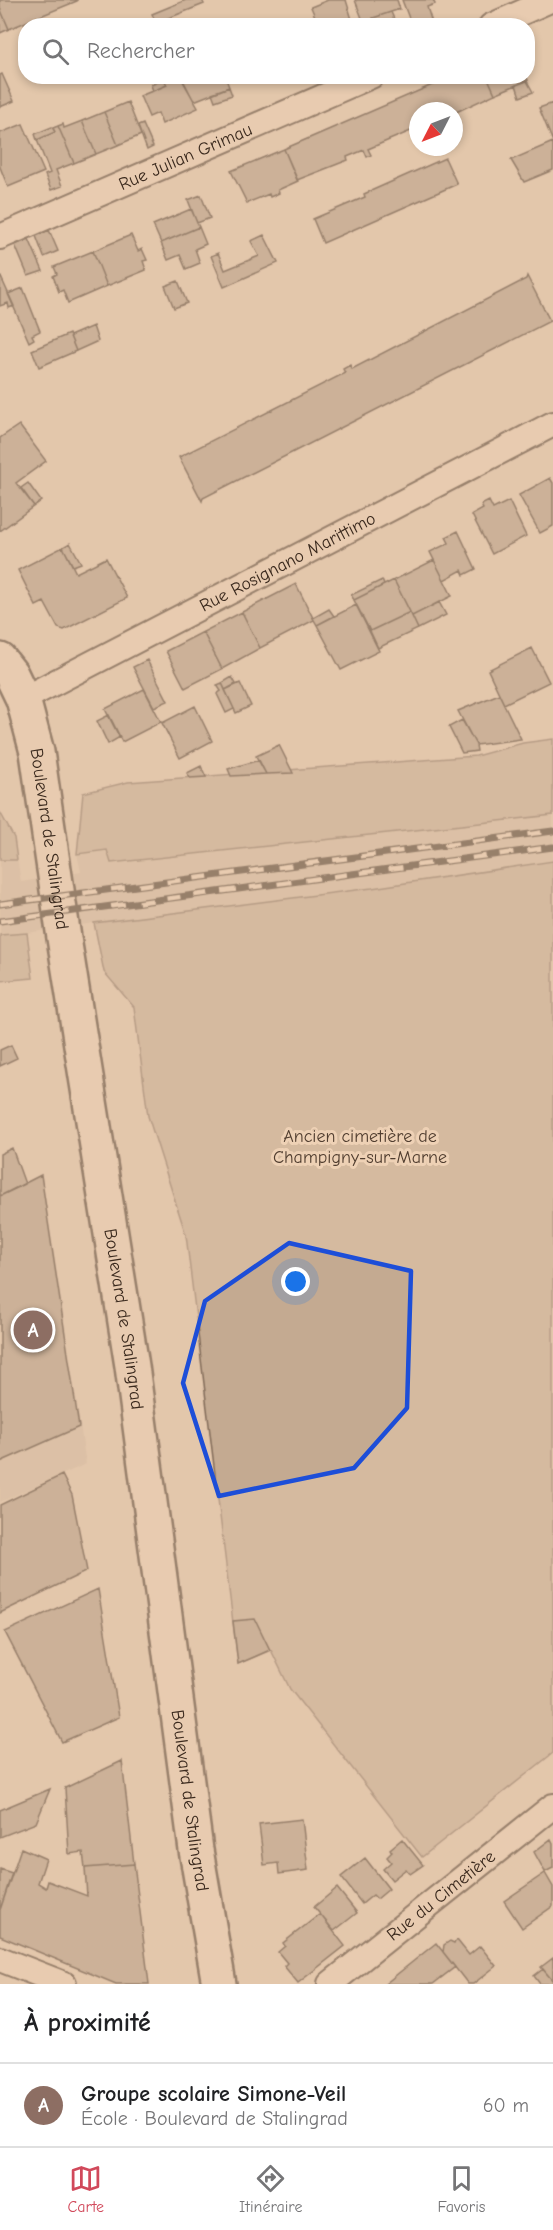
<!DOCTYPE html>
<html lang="fr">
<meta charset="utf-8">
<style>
body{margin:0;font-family:"Comic Neue",sans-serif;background:#f6f6f6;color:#202124}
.compass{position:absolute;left:409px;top:102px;width:54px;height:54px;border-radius:50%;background:#fff;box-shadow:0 3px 9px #0003;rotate:228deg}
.you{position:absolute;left:296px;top:1282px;width:21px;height:21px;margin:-15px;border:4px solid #fff;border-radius:50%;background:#1a73e8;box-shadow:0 0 0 9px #1a73e833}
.badge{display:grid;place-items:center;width:39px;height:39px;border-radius:50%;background:#d1495b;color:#fff;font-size:20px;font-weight:700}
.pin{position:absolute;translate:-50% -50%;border:3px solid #fff;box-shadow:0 2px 6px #0006}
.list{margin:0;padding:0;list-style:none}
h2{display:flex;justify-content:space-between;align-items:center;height:78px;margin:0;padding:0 24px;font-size:26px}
h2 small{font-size:20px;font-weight:400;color:#757577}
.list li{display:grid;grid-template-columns:39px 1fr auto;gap:18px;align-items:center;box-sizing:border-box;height:84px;padding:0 24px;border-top:2px solid #e0e0e0}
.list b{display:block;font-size:22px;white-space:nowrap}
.list p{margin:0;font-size:20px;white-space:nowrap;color:#757577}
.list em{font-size:20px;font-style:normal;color:#757577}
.icon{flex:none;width:33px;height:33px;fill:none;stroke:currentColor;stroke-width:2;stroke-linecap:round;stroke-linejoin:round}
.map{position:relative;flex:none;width:553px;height:1984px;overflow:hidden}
.search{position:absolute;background:#fff;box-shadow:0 3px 9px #0003;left:18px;right:18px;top:18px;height:66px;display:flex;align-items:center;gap:15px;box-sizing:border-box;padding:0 21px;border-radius:24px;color:#757577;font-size:22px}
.sheet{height:162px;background:#fff}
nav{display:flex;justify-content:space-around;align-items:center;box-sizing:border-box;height:84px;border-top:2px solid #e0e0e0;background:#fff;font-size:16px;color:#757577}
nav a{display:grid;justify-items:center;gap:3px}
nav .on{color:#d1495b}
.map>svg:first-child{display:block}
</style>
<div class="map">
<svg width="553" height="1984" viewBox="0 0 553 1984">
<rect width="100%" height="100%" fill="#e3c7ac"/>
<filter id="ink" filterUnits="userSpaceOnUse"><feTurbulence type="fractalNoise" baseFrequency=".0167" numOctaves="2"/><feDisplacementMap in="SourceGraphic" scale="12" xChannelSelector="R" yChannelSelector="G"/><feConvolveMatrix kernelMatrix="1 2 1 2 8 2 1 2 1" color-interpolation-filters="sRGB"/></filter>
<g filter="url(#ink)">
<!-- built -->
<path fill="#d3b99f" d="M553 739V927L104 972 94 923 27 933 33 978 0 981V812L14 838 21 882 81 872 77 854 107 850 128 782 476 756 523 743Z
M42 1174 86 1464 0 1502V1196Z"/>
<!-- green -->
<path fill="#c4aa91" stroke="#806a58" stroke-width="1.5" d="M553 739V815L111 863 107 850 77 854 83 793 128 782 476 756 523 743Z
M0 812 14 838 17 860H0Z
M553 861V1753L422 1857 290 1689 271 1650 238 1664 186 1235 148 1116 134 1007 104 972 94 923 372 888Z
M27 933 33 978 0 981V935Z"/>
<!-- building -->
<path fill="#af9780" stroke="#3b2a1e" stroke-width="1.5" d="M0 0H77V1L9 29 0 8Z
M186 0H202L204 4 156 23 152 14Z
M328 0H346L354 26H314L318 24 311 7Z
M355 0H397L400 9 373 18 375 24 365 26Z
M402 0H433L435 4 427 7 433 26H412Z
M0 8 9 29 0 33Z
M391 12 394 19 376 26 373 18Z
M2 74 14 101 0 107V75Z
M172 76H180L198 108 162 124 158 113 149 117 140 96 167 85 164 79Z
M181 76H225L229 87 194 101Z
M453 76H487L495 94 454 113V111H418V128L368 149 371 155 367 157 364 150 347 157 348 160 297 180 284 149Z
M487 76H526L528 80 495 94Z
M164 79 167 85 153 91 151 85Z
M527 81 533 92 520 97 516 85Z
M229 87 232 95 215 101 212 93Z
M128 102 141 135 118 145 104 112Z
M553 103V142L539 108Z
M104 112 118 145 96 154 82 121Z
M82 121 96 154 74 163 58 126 63 124 64 128Z
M23 124 44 172 8 187 0 167V133Z
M143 124 153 147 147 150 138 126Z
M58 126 74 163 56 170 62 186 51 190 45 175 50 173 37 140 55 132 53 128Z
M52 127 55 132 37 140 35 134Z
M553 142V170L524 182 511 160Z
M284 149 298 181 278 190 279 193 270 197 269 194 247 203 231 171Z
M445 158 457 184 323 243 313 219 365 197 364 194Z
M201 195 210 218 197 223 188 200Z
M191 209 199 227 161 243 153 225Z
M199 227 206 244 195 249 200 263 186 269 180 255 168 260 161 243Z
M49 230 58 251 44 257 36 236Z
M131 235 138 251 142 249 147 260 143 261 146 270 107 286 93 251Z
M264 235 278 263 224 287 211 256 218 253 225 270 259 256 251 241Z
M29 239 43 271 28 276 15 245Z
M93 251 107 286 68 303 63 290 59 292 53 276 57 274 54 267Z
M0 275 14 306 9 308 8 303 0 306Z
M527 276 550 321 203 498 202 501 179 457 345 373 343 369 350 365 352 369 526 279Z
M178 281 187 303 174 308 165 286Z
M23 288 40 331 32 335 34 339 29 342 8 294Z
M93 326 98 341 76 351 70 336Z
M69 334 76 351 39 367 32 350Z
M19 425 46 461 16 483 34 506 0 531V438Z
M550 478 553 483V526L540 533 519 495Z
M28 483 41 501 34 506 21 488Z
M489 501 493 509 509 501 526 536 492 554 472 515 483 509 481 505Z
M458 531 476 569 464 575 462 570 444 580 430 552 449 543 446 537Z
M70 543 81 563 73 566 63 547Z
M63 547 76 573 106 558 127 598 64 630 58 628 44 602 36 606 18 570Z
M434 560 452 596 412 616 394 580Z
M382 580 384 585 354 600 351 595Z
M394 580 410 612 370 631 354 600Z
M296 584 314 620 260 648 242 612Z
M439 602 446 615 418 629 412 616Z
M356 605 379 651 341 670 317 625Z
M329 609 334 616 317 625 313 618Z
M242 612 260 648 222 669 203 632Z
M410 612 418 629 378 648 370 631Z
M203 632 222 669 185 688 166 651Z
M532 648 549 682 504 704 488 670Z
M147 660 168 701 154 707 133 667Z
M232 677 236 684 225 690 222 683Z
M222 683 234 709 226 713 217 694 221 691 217 685Z
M240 683 251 706 236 713 225 690Z
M144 689 161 722 122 742 105 709Z
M499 694 521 739 476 745 458 711Z
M195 706 212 741 180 758 162 723Z
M109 715 120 737 108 744 97 721Z
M462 720 476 745 477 751 462 753 449 727Z
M279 745 293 773 266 774 256 756Z
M259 760 266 774 231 776 228 769Z
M201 766 206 777 190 778 187 773Z
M11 1045 17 1058 0 1066V1050Z
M12 1148 25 1184 0 1196V1154Z
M41 1175 79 1427 0 1462V1196Z
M62 1475 72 1495 87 1571 0 1613V1505Z
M98 1589 119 1717 62 1742 5 1632Z
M255 1619 270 1650 238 1664 233 1621Z
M122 1761 134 1864 85 1868 83 1852 69 1854 65 1788Z
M50 1789 36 1823 0 1837V1810Z
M302 1819 308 1870 279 1874 278 1863 264 1865 259 1824Z
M402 1839 423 1865 410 1874 406 1869 392 1880 383 1869 391 1862 387 1857 392 1852 390 1849Z
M551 1839 553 1843V1868L545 1872 534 1852Z
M21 1848 46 1859 38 1883 46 1888 48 1881 87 1896 85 1868 134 1864 149 1984H116L0 1936V1910Z
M365 1858 389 1889 377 1899 373 1895 362 1904 341 1877Z
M0 1869 12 1873 0 1910Z
M545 1873 553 1887V1906L522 1928 504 1901Z
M337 1888 357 1913 334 1931 314 1907Z
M320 1914 345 1946 298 1983 284 1966 287 1963 278 1952 285 1946 283 1943Z
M457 1940 469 1955 480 1946 496 1966 473 1984H468L443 1952 444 1945 450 1941 454 1943Z
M436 1943 455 1967 433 1984H385Z
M553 1958V1981L541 1967Z
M543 1969 553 1981V1984H540L534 1976Z"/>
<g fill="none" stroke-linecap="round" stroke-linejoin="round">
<defs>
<g id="street">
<path d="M491 26 550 0"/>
<path id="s1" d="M0 237 371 76"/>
<path id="s2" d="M23 699 553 424"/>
<path d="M0 1959 64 1984"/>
<path id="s3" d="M330 1984 553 1806"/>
</g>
<g id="secondary">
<path id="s4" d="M0 660 11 674 23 699 37 752 64 938 132 1366 196 1850 219 1984"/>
</g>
</defs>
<!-- street casing -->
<use href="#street" stroke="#3b2a1e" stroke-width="28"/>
<!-- secondary casing -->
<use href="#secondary" stroke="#3b2a1e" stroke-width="38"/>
<!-- street -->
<use href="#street" stroke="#eed1b5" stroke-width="24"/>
<!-- secondary -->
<use href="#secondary" stroke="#eed1b5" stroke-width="33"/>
<defs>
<path id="rail" d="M0 904 553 831
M0 921 553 847"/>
</defs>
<!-- rail casing -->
<use href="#rail" stroke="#3b2a1e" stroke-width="7"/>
<!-- rail -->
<use href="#rail" stroke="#eed1b5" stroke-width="4.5" stroke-dasharray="14" stroke-linecap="butt"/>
</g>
</g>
<!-- marked area -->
<path d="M0 0H553V1984H0ZM289 1243 411 1271 407 1408 354 1468 219 1496 183 1383 205 1301Z" fill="#e3c7ac" fill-opacity=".55" fill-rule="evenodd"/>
<path fill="none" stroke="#1d4ed8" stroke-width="4.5" stroke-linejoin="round" d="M289 1243 411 1271 407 1408 354 1468 219 1496 183 1383 205 1301Z"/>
<g text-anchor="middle" stroke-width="6" stroke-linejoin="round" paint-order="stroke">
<!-- street labels -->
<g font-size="18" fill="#3b2a1e" stroke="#eed1b5">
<text dy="6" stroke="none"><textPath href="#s1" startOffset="202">Rue Julian Grimau</textPath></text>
<text dy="6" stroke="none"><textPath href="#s2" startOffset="298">Rue Rosignano Marittimo</textPath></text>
<text dy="6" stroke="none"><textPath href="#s4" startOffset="188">Boulevard de Stalingrad</textPath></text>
<text dy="6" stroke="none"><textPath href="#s4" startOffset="674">Boulevard de Stalingrad</textPath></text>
<text dy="6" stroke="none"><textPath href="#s4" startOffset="1160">Boulevard de Stalingrad</textPath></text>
<text dy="6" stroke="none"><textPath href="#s3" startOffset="142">Rue du Cimetière</textPath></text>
</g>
<!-- park labels -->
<g font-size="18" fill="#503d2f" stroke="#eed1b5">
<text x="360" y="1142">Ancien cimetière de<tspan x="360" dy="21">Champigny-sur-Marne</tspan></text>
</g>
</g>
</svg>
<svg class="compass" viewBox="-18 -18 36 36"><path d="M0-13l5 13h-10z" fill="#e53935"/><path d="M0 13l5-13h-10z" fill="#757577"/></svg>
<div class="you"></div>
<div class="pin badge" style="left:33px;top:1330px;background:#8d6e63">A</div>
<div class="search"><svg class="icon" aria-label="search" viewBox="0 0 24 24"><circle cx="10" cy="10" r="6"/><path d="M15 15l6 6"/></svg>Rechercher</div>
</div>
<section class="sheet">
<h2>À proximité<small></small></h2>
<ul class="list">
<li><span class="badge" style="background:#8d6e63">A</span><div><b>Groupe scolaire Simone-Veil</b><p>École · Boulevard de Stalingrad</p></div><em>60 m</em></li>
</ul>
</section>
<nav>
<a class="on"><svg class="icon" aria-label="map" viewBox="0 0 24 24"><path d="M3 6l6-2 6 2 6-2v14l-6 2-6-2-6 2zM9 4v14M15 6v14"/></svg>Carte</a>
<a><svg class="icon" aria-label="directions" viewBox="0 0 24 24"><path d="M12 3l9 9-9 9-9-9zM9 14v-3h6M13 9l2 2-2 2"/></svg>Itinéraire</a>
<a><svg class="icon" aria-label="saved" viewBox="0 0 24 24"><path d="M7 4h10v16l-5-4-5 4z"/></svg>Favoris</a>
</nav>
